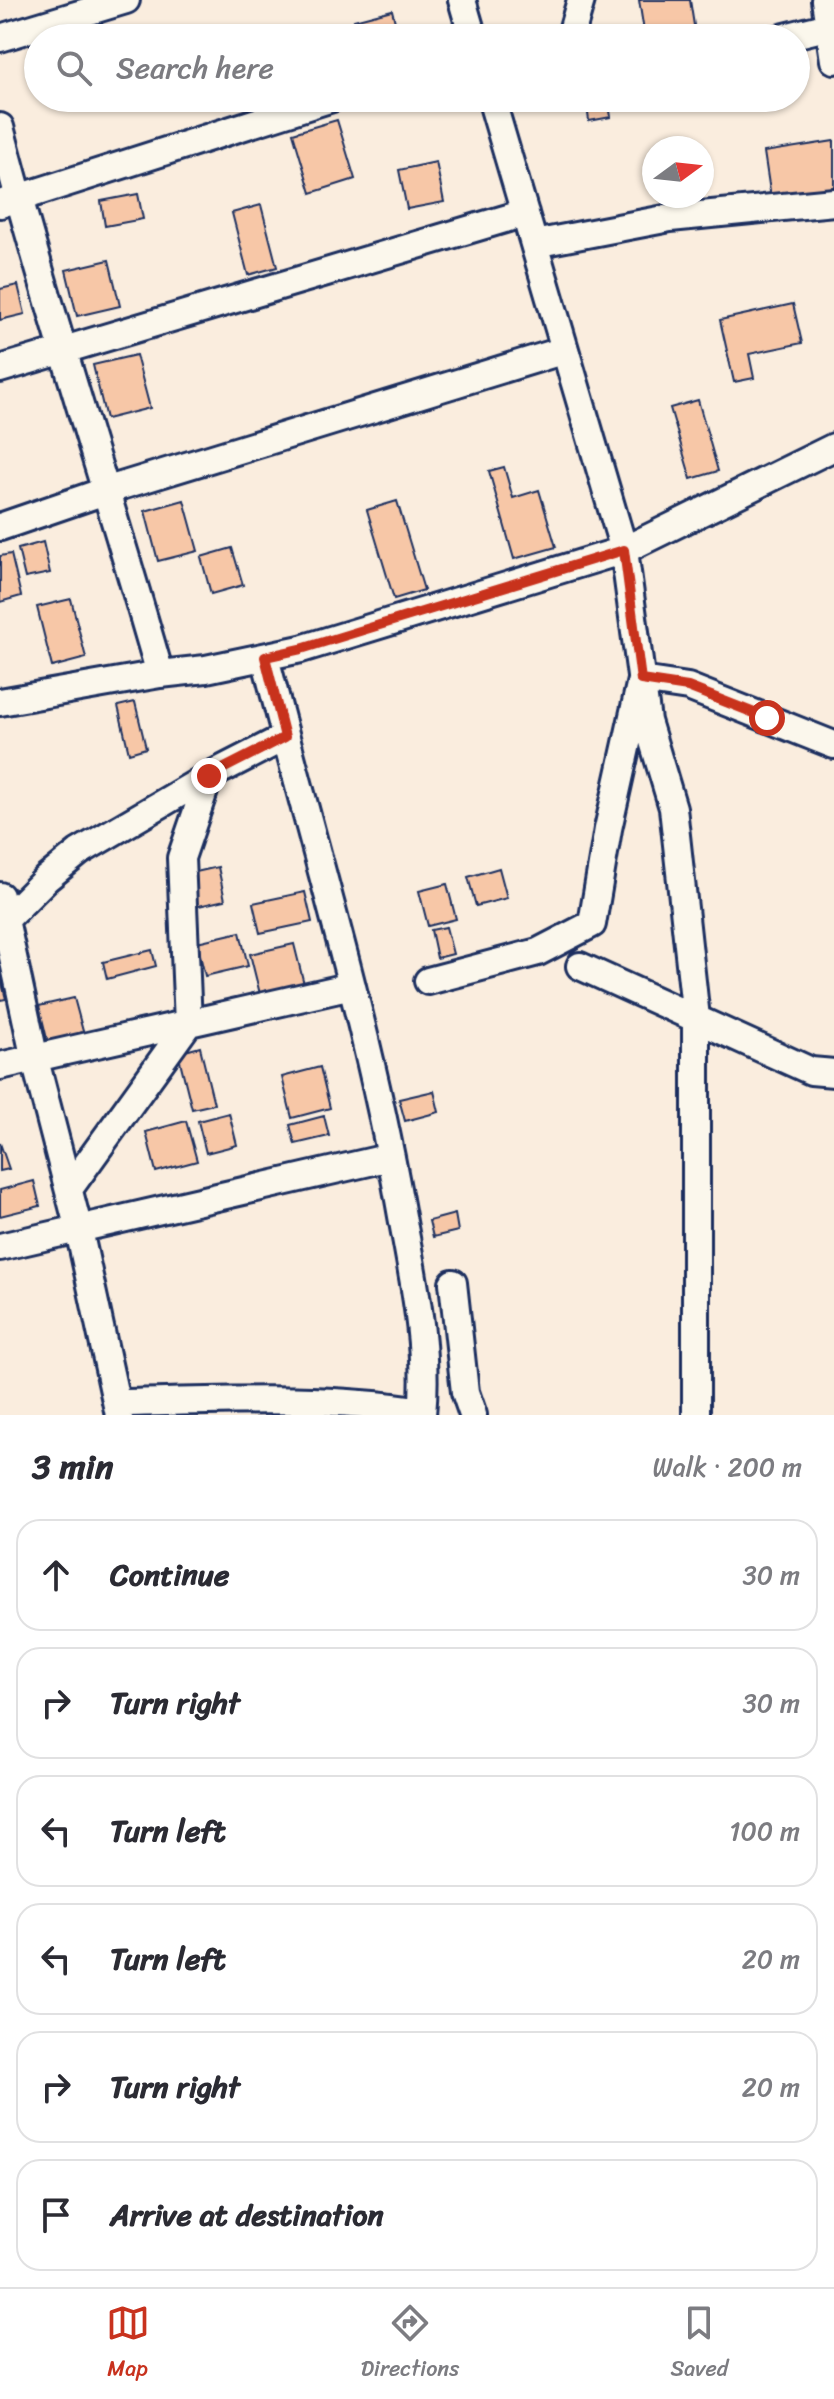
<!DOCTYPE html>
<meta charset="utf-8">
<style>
body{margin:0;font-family:Sriracha,sans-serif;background:#f7f7f7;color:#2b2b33}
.compass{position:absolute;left:642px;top:136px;width:72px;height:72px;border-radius:50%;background:#fff;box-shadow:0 2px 6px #0004;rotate:75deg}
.stop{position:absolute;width:24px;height:24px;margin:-18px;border:6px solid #c8321e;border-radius:50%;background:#fff}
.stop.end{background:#c8321e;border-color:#fff;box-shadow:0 2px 8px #0008}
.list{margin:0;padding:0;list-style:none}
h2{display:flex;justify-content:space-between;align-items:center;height:104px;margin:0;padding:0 32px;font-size:34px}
h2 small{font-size:26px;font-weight:400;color:#7c7c81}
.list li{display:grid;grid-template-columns:52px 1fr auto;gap:24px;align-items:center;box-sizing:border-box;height:112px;margin:0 16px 16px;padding:0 16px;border:2px solid #e1e1e2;border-radius:24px}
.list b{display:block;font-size:30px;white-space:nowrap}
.list em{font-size:26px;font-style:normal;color:#7c7c81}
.icon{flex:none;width:44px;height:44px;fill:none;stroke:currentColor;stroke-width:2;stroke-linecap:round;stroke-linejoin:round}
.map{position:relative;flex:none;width:834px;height:1415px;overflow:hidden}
.search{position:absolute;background:#fff;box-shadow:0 2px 6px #0004;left:24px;right:24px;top:24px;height:88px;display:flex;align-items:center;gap:20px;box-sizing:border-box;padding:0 28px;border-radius:44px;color:#7c7c81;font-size:30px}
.sheet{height:872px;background:#fff}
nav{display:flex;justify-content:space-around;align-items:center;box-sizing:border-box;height:112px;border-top:2px solid #e1e1e2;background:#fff;font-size:22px;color:#7c7c81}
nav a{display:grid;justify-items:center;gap:4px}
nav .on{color:#c8321e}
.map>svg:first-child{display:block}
</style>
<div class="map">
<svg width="834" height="1415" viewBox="0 0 834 1415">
<rect width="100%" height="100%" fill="#faedde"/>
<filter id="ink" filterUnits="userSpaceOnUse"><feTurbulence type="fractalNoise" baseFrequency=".0125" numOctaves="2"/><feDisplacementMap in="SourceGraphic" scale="16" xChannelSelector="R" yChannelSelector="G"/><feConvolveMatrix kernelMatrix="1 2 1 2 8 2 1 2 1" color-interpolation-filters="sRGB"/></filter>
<g filter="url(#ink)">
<!-- building -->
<path fill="#f7c7a7" stroke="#1b2f5e" stroke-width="2" d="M639 0H690L696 38H645Z
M392 10 399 38H358L354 20Z
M586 98H608L611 117 589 121Z
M337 120 355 179 311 193 293 133Z
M834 141V189L771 198 764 152Z
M436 162 444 202 407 209 399 170Z
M138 194 143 219 105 226 101 201Z
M261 205 277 267 248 275 232 213Z
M109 260 120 306 77 316 66 270Z
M18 285 25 314 0 320V289Z
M793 304 802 343 749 354 754 378 734 382 720 320Z
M136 355 150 408 106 419 93 365Z
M698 400 718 471 691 479 670 408Z
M504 467 513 498 539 490 556 547 514 559 489 471Z
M184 500 198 551 158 561 145 511Z
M397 501 424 590 394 599 367 510Z
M43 542 50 573 25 578 18 549Z
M232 548 243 585 211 594 201 557Z
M11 554 21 596 0 602V556Z
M71 599 86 658 52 667 37 607Z
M135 702 146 748 129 753 118 706Z
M218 867 225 900 194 907 187 874Z
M499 868 507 898 476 906 468 877Z
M447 884 456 919 428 926 419 891Z
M305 892 312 922 260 933 253 903Z
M446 927 453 954 437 958 431 930Z
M240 932 248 966 205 976 197 942Z
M294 944 304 984 260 994 250 954Z
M152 950 156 966 107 979 103 962Z
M0 976 6 999 0 1000Z
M74 998 84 1035 48 1043 39 1006Z
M200 1047 214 1104 192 1109 178 1053Z
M320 1067 330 1108 292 1118 282 1077Z
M434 1091 439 1112 405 1121 399 1099Z
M229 1113 237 1145 206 1153 198 1121Z
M324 1116 329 1136 295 1144 290 1125Z
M186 1121 197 1161 156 1172 146 1132Z
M0 1143 9 1169 0 1171Z
M34 1181 40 1206 0 1216V1190Z
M455 1214 458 1231 433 1237 429 1221Z"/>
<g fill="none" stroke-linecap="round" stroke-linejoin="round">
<defs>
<path id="minor" d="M462 0 473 38
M825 0 834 60
M571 35 581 0
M0 38 126 0
M781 38 834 25
M491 98 624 550 647 721 673 808 696 1018V1415
M0 127C48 311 108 491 160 674
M0 204 332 98
M534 244 670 218 834 202
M0 369 525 213
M0 527 108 490 565 350
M265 657C311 839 367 1019 400 1205 412 1274 429 1344 422 1415
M0 702 160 674 206 669 301 649 624 550 834 447
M0 896 35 1060 79 1230 119 1415
M6 919 46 879 79 852 209 776 285 737
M580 966 811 1071 834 1073
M428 981 538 952 592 924 608 829 641 680 688 687 834 745
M0 1066 352 986
M69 1189 188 1024 181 858 209 776
M0 1247 391 1157
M453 1283 465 1392 473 1415
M118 1403C220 1401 321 1395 422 1411"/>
</defs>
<!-- minor casing -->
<use href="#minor" stroke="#1b2f5e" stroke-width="32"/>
<!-- minor -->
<use href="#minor" stroke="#fbf7ec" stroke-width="26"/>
</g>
</g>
<g fill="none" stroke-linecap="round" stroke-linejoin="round" filter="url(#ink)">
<!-- route -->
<path stroke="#c8321e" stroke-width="10" d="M209 776 285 737 265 657 301 649 624 550 641 680 688 687 767 718"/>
</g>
</svg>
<svg class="compass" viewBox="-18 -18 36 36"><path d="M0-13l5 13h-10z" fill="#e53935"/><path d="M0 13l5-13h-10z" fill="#7c7c81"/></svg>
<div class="stop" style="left:767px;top:718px"></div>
<div class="stop end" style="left:209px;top:776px"></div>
<div class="search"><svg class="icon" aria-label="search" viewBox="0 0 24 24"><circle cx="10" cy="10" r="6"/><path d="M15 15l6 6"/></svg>Search here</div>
</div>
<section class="sheet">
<h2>3 min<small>Walk · 200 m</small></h2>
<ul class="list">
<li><svg class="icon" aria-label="ahead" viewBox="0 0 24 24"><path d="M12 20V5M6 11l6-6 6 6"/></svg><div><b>Continue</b></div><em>30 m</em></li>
<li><svg class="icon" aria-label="right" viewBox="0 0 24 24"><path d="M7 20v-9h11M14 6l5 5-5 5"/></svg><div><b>Turn right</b></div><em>30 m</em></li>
<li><svg class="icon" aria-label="left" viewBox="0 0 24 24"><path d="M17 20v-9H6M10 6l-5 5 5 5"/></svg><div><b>Turn left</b></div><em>100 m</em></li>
<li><svg class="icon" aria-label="left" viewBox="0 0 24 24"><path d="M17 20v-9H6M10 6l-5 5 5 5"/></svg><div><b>Turn left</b></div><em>20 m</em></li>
<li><svg class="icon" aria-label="right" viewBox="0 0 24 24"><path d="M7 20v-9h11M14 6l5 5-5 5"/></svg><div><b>Turn right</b></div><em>20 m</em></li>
<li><svg class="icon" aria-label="arrive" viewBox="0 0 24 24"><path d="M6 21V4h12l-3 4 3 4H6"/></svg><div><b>Arrive at destination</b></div></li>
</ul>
</section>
<nav>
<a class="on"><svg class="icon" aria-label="map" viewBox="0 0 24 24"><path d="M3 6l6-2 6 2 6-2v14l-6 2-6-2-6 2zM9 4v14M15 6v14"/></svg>Map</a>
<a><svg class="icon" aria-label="directions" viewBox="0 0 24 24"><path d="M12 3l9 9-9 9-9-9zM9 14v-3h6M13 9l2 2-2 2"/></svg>Directions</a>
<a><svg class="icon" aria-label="saved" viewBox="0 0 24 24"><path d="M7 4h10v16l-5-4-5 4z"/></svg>Saved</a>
</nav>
